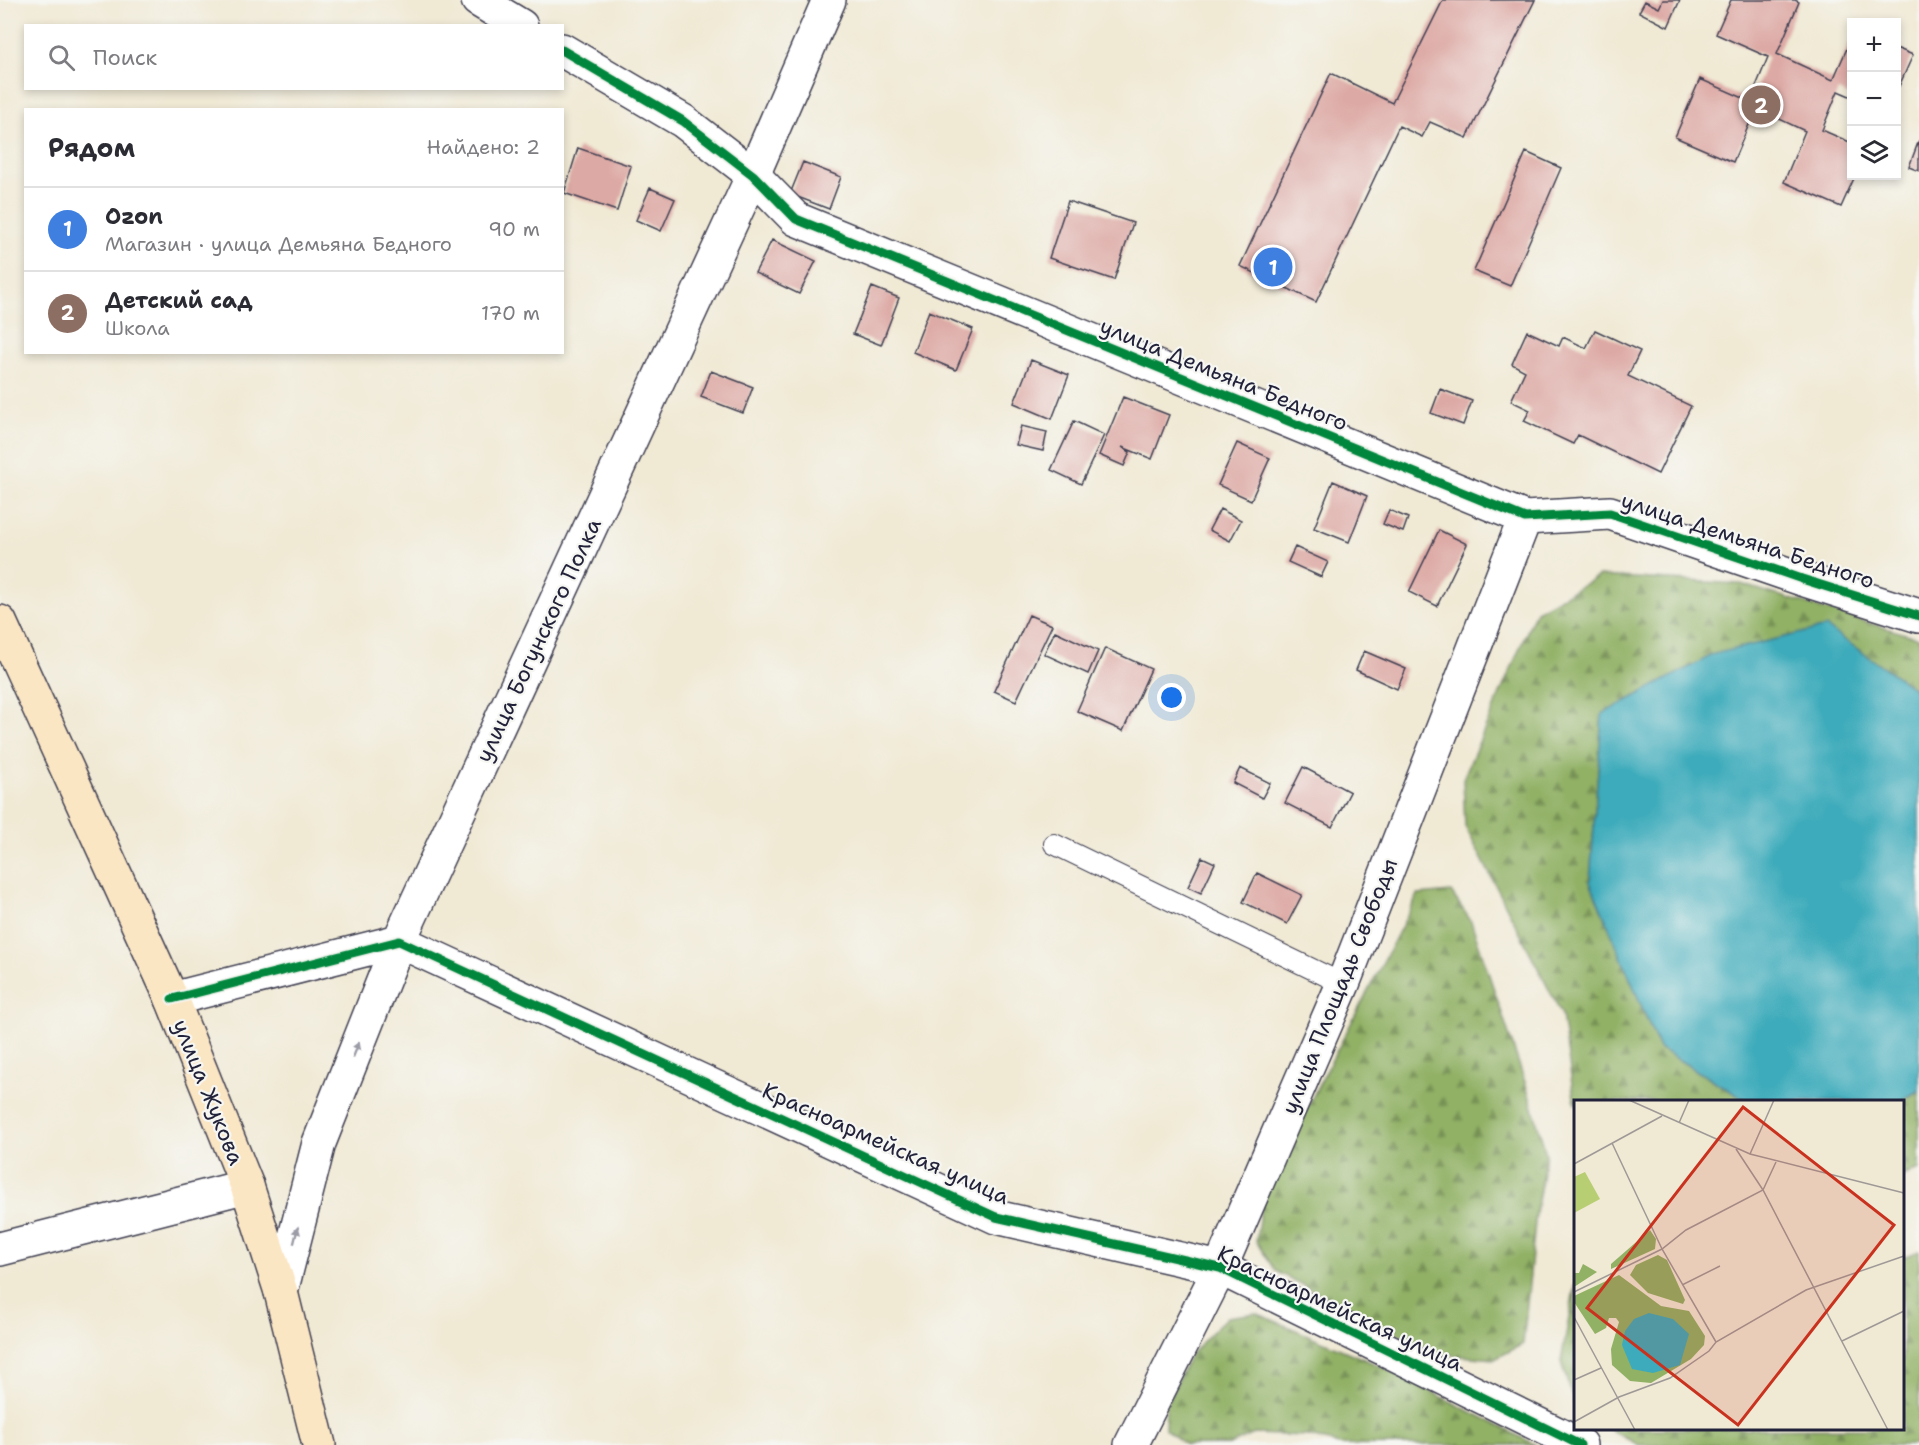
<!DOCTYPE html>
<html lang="ru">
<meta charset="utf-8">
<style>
body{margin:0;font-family:"Shantell Sans",sans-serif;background:#f7f7f7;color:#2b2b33}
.controls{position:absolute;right:18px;top:18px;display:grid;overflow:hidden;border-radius:0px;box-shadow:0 3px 9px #0003}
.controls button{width:54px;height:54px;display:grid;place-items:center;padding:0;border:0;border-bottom:2px solid #e1e1e2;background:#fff;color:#2b2b33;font:30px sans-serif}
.you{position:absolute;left:1172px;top:698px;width:21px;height:21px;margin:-15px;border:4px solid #fff;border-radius:50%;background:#1a73e8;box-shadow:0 0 0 9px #1a73e833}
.badge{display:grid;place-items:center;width:39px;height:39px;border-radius:50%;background:#d93025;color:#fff;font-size:20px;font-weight:700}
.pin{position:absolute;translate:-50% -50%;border:3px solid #fff;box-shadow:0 2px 6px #0006}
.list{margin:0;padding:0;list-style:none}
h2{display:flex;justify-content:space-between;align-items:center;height:78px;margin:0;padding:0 24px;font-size:26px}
h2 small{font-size:20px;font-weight:400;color:#7c7c81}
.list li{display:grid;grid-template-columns:39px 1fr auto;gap:18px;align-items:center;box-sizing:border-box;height:84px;padding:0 24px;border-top:2px solid #e1e1e2}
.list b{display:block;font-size:22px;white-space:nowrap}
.list p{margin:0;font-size:20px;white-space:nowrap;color:#7c7c81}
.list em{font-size:20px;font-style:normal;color:#7c7c81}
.icon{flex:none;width:33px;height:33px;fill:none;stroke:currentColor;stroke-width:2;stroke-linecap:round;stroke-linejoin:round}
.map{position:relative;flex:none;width:1919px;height:1445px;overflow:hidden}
.search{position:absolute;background:#fff;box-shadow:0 3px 9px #0003;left:24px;top:24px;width:540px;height:66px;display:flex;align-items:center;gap:15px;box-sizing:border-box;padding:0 21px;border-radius:0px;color:#7c7c81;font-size:22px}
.panel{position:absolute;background:#fff;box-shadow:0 3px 9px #0003;left:24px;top:108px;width:540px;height:246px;border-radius:0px}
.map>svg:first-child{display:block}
</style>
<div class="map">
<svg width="1919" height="1445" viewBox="0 0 1919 1445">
<defs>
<pattern id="forest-firs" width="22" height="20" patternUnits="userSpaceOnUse" patternTransform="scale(1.5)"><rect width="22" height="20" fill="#91b165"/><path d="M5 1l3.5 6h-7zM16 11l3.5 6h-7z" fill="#769054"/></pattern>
</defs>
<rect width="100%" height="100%" fill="#f6f6f2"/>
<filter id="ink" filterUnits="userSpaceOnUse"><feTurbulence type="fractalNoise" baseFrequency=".0167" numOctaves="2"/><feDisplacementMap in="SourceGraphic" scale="12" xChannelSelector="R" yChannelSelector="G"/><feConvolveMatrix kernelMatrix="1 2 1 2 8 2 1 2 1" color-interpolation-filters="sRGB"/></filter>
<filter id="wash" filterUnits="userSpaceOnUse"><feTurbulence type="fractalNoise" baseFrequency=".008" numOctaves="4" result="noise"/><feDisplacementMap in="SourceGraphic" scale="24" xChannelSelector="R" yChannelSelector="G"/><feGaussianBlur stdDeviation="1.35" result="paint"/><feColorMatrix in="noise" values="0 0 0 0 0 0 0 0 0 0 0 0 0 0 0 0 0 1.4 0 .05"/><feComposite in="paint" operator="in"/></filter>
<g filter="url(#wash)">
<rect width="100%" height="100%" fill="#f0e9d4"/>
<!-- forest -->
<path fill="url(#forest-firs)" stroke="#5a6a50" stroke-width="1.5" d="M1599 576 1741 584 1919 638V692L1826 627 1602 714 1590 882 1659 1048 1747 1101 1576 1102 1575 1105 1562 1015 1465 826 1463 779 1536 611Z
M1451 892 1471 921 1530 1097 1546 1154 1536 1213 1523 1344 1495 1359 1437 1354 1275 1271 1256 1241 1263 1192 1418 895Z
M1919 1091V1169L1903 1176 1902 1102H1899Z
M1919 1251V1445H1638L1609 1429 1902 1428 1903 1257Z
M1575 1284V1406L1561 1362Z
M1256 1313 1385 1368 1536 1445H1340L1307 1436 1254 1434 1229 1445H1186L1165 1429 1166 1405 1190 1355 1227 1317Z"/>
<!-- water -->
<path fill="#3dabbb" stroke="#30667b" stroke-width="1.5" d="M1826 627 1919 692V1091L1899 1101H1747L1659 1048 1590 882 1602 714 1714 654Z"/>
<g id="blocks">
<!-- building -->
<path fill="#dda9a4" d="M1443 0H1535L1467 138 1430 122 1422 137 1399 126 1316 302 1240 266 1331 73 1392 103Z
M1663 0H1680L1668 27 1639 12 1645 1 1659 8Z
M1731 0H1795L1799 2 1777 54 1833 80 1852 37V97L1838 91 1822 130 1852 143V176H1855L1841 207 1784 182 1805 131 1756 108 1733 162 1675 137 1700 79 1750 101 1768 57 1716 34Z
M1896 48 1913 55 1896 93Z
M1919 140V171L1909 167Z
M578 148 631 166 617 211 564 193Z
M1526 152 1561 168 1510 286 1474 271Z
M803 162 841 177 829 209 790 194Z
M650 188 675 199 661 231 636 220Z
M1068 201 1133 223 1114 280 1049 258Z
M772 240 816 261 799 294 755 273Z
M872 287 899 298 881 345 853 334Z
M929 311 973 329 956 370 913 352Z
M1595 330 1640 351 1628 376 1691 406 1658 474 1578 435 1573 444 1524 421 1530 410 1511 401 1525 371 1512 364 1527 331 1559 346 1563 337 1586 348Z
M1031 360 1069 375 1052 419 1014 403Z
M711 371 753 387 743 413 701 397Z
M1440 389 1472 401 1463 425 1431 413Z
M1123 397 1169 415 1152 459 1122 447 1130 452 1124 466 1099 455Z
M1074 421 1104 435 1081 484 1051 470Z
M1021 426 1047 432 1043 451 1016 445Z
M1237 443 1270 458 1251 500 1218 485Z
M1333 481 1367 496 1349 542 1314 528Z
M1220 509 1241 520 1230 541 1209 530Z
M1389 510 1408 518 1403 532 1383 524Z
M1439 530 1467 544 1437 606 1409 592Z
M1295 547 1328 562 1321 577 1288 562Z
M1029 615 1052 625 1016 701 994 691Z
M1055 631 1098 651 1088 674 1044 654Z
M1105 648 1151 669 1123 731 1077 711Z
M1364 651 1406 669 1397 689 1356 670Z
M1303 767 1350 792 1332 827 1285 803Z
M1240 768 1270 783 1262 798 1233 783Z
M1202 857 1215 863 1201 893 1188 887Z
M1257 873 1302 895 1287 924 1243 902Z"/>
</g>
</g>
<g filter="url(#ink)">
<use href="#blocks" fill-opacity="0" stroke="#414052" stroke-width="1.5"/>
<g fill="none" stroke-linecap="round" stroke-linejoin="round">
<defs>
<path id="service" d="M1054 844 1343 984"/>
<path id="minor" d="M172 999 399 941 996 1217 1220 1268 1580 1445
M281 1292 319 1143 399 941 753 175 829 0
M1131 1445 1220 1268 1343 984 1525 518"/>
<path id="tertiary" d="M478 0 521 26
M562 50 683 121 753 175 796 219 1525 518 1610 513 1802 579 1919 616
M0 1249 247 1186"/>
<path id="secondary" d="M0 622 172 999 247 1186 281 1292 319 1445"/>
</defs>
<!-- service casing -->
<use href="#service" stroke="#414052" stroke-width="22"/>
<!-- minor casing -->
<use href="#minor" stroke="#414052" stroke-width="36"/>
<!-- tertiary casing -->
<use href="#tertiary" stroke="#414052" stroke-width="36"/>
<!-- secondary casing -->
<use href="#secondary" stroke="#414052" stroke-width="36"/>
<!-- service -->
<use href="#service" stroke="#fff" stroke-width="20"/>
<!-- minor -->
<use href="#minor" stroke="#fff" stroke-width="33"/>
<!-- tertiary -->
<use href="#tertiary" stroke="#fff" stroke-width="33"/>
<!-- secondary -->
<use href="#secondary" stroke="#fbe6c4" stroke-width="33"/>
<defs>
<path id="cycleway" d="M562 50 683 121 753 175 796 219 1525 518 1610 513 1802 579 1919 616
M172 999 399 941 996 1217 1220 1268 1580 1445"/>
</defs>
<!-- cycleway casing -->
<use href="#cycleway" stroke="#f6f6f2" stroke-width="13"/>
<!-- cycleway -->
<use href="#cycleway" stroke="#00873e" stroke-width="9"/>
</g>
<!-- one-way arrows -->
<defs><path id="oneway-solid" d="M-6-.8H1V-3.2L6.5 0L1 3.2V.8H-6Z" transform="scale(1.5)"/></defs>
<g fill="#9c9ca7">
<use href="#oneway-solid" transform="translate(356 1050) rotate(-68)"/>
<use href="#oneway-solid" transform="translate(296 1235) rotate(-76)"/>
</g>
</g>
<g text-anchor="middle" stroke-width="4.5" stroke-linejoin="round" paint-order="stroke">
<!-- street labels -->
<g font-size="22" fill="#22223b" stroke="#f6f6f2">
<text transform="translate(1224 374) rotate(22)" y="8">улица Демьяна Бедного</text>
<text transform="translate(1748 540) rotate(18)" y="8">улица Демьяна Бедного</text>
<text transform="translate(538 640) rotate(-65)" y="8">улица Богунского Полка</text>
<text transform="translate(1339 986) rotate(-68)" y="8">улица Площадь Свободы</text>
<text transform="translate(209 1092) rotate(68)" y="8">улица Жукова</text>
<text transform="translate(886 1143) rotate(24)" y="8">Красноармейская улица</text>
<text transform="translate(1340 1308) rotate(25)" y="8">Красноармейская улица</text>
</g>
</g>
<!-- overview -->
<g transform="translate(1574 1100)">
<rect width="330" height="330" fill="#f0e9d4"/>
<path d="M76 130 82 139 81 149 37 169V164ZM84 155 93 160 111 200 109 204 74 193 56 175 62 165ZM9 164 23 172 0 187V173H5ZM45 175 87 206 115 211 131 236 130 245 117 259 77 283 56 281 38 265 37 249 45 222 42 218H35L32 228 21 234 0 202V196Z" fill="#91b165"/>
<path d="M11 72 26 99 0 113V77Z" fill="#b7ce73"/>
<path d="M75 213 99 219 115 234 106 265 79 273 58 269 48 245 51 231 60 219Z" fill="#3dabbb"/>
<path fill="none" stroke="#9e9997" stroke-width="1.5" d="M55 0 176 54 330 93M105 23 115 0M38 43 88 149 142 242M162 49 189 90 314 330M176 54 200 0M0 64 88 16M108 185 146 166M0 192 88 149 112 130 189 90 202 62M0 217 61 330M268 241 330 211M0 280 27 268M0 322 45 297 96 278 135 251 142 242 232 190 330 156"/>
<path fill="#c8321e" fill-opacity="0.15" stroke="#c8321e" stroke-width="3" d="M169 7 320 125 164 325 13 208Z"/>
<rect width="330" height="330" fill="none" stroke="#22223b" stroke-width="3"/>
</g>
</svg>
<div class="controls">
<button>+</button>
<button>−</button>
<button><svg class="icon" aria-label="layers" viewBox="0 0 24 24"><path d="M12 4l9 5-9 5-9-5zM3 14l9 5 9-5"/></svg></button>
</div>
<div class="you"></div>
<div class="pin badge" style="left:1273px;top:267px;background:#3f7fe0">1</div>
<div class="pin badge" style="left:1761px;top:105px;background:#8d6e63">2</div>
<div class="search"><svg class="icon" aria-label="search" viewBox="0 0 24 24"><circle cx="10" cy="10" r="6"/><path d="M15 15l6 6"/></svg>Поиск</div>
<section class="panel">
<h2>Рядом<small>Найдено: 2</small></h2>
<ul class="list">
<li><span class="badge" style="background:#3f7fe0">1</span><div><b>Ozon</b><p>Магазин · улица Демьяна Бедного</p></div><em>90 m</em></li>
<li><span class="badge" style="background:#8d6e63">2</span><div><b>Детский сад</b><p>Школа</p></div><em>170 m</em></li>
</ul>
</section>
</div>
